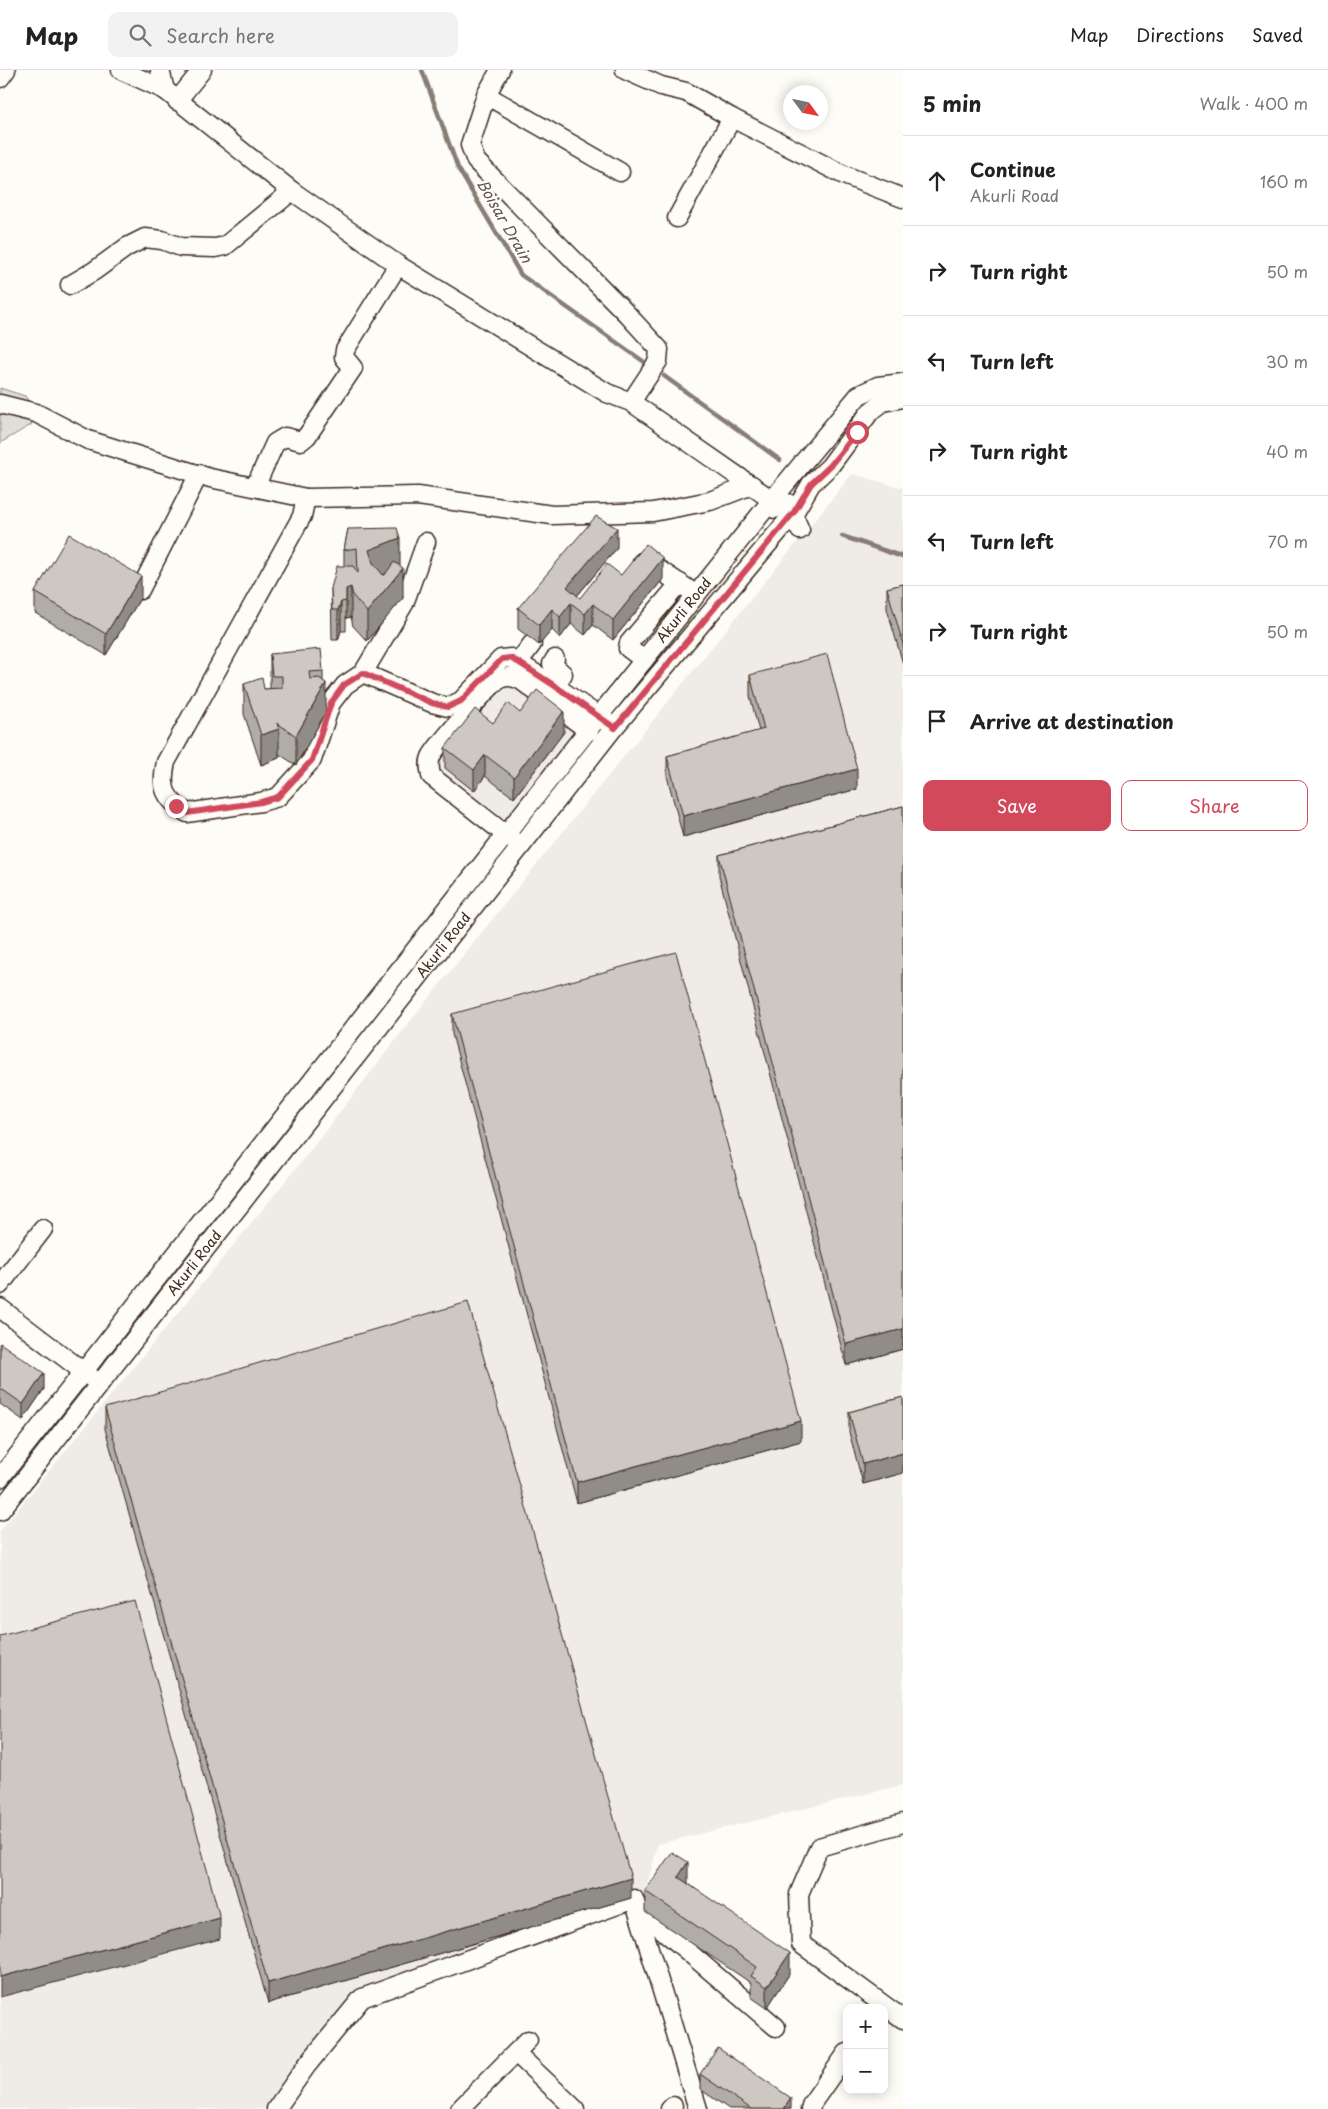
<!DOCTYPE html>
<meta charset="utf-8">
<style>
body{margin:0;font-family:"Playpen Sans",sans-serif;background:#f2f2f2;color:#222}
.controls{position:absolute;right:15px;bottom:15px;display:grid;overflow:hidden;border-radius:10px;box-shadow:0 2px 12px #0003}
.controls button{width:45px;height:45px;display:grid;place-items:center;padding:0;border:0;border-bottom:1px solid #e0e0e0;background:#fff;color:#222;font:25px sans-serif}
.compass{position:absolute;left:783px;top:15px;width:45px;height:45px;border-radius:50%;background:#fff;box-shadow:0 2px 12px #0003;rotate:123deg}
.stop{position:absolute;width:15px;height:15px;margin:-11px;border:4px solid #d1495b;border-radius:50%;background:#fff}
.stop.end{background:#d1495b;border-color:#fff;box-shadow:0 1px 5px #0008}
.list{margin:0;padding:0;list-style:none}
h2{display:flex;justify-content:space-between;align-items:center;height:65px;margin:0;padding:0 20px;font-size:21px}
h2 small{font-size:16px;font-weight:400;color:#767676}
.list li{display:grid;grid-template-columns:32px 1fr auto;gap:15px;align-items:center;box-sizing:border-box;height:90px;padding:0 20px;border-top:1px solid #e0e0e0}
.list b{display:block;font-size:19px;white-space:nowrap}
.list p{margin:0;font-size:16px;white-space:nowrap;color:#767676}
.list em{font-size:16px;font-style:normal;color:#767676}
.actions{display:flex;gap:10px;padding:15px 20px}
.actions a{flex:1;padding:11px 0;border:1px solid #d1495b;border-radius:10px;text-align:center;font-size:18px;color:#d1495b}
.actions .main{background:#d1495b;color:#fff}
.icon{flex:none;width:28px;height:28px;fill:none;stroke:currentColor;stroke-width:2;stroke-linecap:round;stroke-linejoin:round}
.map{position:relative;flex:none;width:903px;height:2039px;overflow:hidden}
header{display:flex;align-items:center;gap:30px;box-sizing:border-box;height:70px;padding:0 25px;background:#fff;border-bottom:1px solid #e0e0e0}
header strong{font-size:24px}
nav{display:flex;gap:28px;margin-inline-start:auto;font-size:18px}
.search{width:350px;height:45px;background:#f2f2f2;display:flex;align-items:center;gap:12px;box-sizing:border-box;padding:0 18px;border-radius:10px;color:#767676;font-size:19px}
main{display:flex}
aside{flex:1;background:#fff}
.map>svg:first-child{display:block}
</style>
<header>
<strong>Map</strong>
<div class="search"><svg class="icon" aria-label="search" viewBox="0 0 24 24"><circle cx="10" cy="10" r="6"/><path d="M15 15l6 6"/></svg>Search here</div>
<nav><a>Map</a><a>Directions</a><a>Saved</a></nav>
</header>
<main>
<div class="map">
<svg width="903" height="2039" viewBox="0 0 903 2039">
<rect width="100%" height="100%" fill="#fdfcf7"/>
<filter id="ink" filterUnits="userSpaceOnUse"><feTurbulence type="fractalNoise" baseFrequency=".02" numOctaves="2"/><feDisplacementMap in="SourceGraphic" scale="10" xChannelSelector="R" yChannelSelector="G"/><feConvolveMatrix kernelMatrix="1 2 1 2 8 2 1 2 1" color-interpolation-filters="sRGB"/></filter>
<g filter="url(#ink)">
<!-- built -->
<path fill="#efece7" d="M852 404 903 418V1715L658 1774 643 1831 362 1928 273 2039H0V1461L306 1086 407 955Z
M517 596 589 652 497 767 426 714 423 702Z"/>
<!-- green -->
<path fill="#e1ded7" stroke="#8e847a" d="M0 318 25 326 37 341 31 355 0 373Z"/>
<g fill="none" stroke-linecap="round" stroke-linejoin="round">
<!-- stream -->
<path stroke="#887d74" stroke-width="4.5" d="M422 0 458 98 521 205 643 291
M664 306 780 390
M842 466 903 487"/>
<defs>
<g id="minor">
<path d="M121 0 165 20"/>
<path d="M160 0 165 20 292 121 398 195 607 323 631 332 772 430 775 439"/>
<path d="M500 0 486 25 470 75 476 91 626 243 659 279 658 291 631 332"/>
<path d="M625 0 661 16 686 22 732 48 844 105 903 128"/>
<path d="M0 8 6 0"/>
<path d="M486 25 620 102"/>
<path d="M177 31 202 0"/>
<path d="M677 148 732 48"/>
<path d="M70 215 94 201 127 177 145 168 162 170 181 177 215 178 225 176 292 121"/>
<path d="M0 334 36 343 88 370 210 408 306 428 418 426 552 445 653 442 710 431 752 415"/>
<path d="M255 417 275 373 285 367 301 371 307 366 353 298 344 287 345 280 398 195"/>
<path d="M306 428 302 446 166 692C160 718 165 729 187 743L261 732 278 727 312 690 331 633 345 615 363 603 404 534 426 472"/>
<path d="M788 433 800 460"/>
<path d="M642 492 652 495 688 519"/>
<path d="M140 520 199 404"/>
<path d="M555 589 552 594 563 604 555 616"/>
<path d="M644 590 628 578 629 573 680 513"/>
<path d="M518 593 532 574"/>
<path d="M363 603 432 633 448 637 461 631 501 589 511 588 555 616 608 653"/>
<path d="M515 772 431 706C430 699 428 694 431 687 435 677 491 614 500 609 508 605 515 607 522 611L589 661"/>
<path d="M0 1215 43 1159"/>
<path d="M0 1238 93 1309"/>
<path id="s1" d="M0 1408 599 646 772 430 859 325 878 316 903 313"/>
<path id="s2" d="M0 1441 612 660 794 443 811 414 830 396 870 342 883 332 903 328"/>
<path d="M903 1753 819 1777 799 1824 801 1874 903 1949"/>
<path d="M637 1838 776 1957"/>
<path d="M516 1983 575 2039"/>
<path d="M276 2039 307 1995 362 1928 634 1829 698 2039"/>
<path d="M460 2039 528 1970"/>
<path d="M670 2039 673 2036"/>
<path d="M810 2039 812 2033 847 1983"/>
</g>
</defs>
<!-- minor casing -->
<use href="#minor" stroke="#3b2a1e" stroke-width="21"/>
<!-- minor -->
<use href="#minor" stroke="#fdfcf7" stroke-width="18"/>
</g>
<!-- wall -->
<path fill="#b0aca7" stroke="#3b2a1e" d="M348 459 400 497 403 528 367 571 353 556 351 547 346 548V561H341L338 570H332L331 518 344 496V480Z
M617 478 577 526 580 528 621 505 663 509 613 570 593 555 585 565 571 554 560 568 552 560 539 575 518 559V538Z
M903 514V594L887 539V518Z
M35 522 141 527 106 585 35 543Z
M270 584 323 601V611L326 642 296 695 279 684V688L261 695 244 644V614L264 619H270Z
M750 605 857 719 683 767 667 706V686L759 661 750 626Z
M520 643 564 662 514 728 485 706 474 721 445 698V678L493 653Z
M903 736V1279L846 1295 719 806V785Z
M452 944 801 1371 577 1433 452 964Z
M0 1273 44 1319 23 1350 0 1334Z
M903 1327V1403L863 1414 849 1362V1342Z
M105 1338 631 1828 268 1933 105 1359Z
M688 1813 790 1903 767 1938 751 1927V1913L645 1842V1821Z
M700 2004 791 2039H729L700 2019Z"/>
<!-- shaded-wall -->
<path fill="#908c88" stroke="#3b2a1e" d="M617 458V478L567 538V517Z
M400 468V498L369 510V480Z
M663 488V509L613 570V550Z
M403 498V528L367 571V542Z
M141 506V527L106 585V564Z
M351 517V547L346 548V519Z
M341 532V561L338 570V540Z
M571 533V554L560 568V547Z
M593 534V555L585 565V544Z
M552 539V560L539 575V555Z
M326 613V642L296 695V666Z
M564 641V662L514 728V707Z
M279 659V688L261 695V665Z
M485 685V706L474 721V700Z
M857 699V719L683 767V746Z
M903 1259V1279L846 1295V1274Z
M44 1303V1319L23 1350V1334Z
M801 1351V1371L577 1433V1412Z
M903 1383V1403L863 1414V1394Z
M688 1792V1813L678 1827V1807Z
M631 1808V1828L268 1933V1913Z
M220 1848V1869L0 1927V1907Z
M790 1883V1903L767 1938V1917Z
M791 2028V2039H784Z"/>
<!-- building -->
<path fill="#cdc8c2" stroke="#3b2a1e" d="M596 446 617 458 567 517 580 528 607 494 621 505 646 474 663 488 613 550 593 534 585 544 571 533 560 547 552 539 539 555 518 538Z
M397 458 400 468 369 480 373 493 384 506 394 492 403 498 367 542 353 526 351 517 346 519V531L341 532 338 540H332L331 518 337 496H353L358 503 357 478 344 480 348 459Z
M69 464 141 506 106 564 35 522Z
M903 514V574L887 518Z
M321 579 323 601 309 602 310 609 319 608 326 613 296 666 277 653 279 659 261 665 244 614 262 608 264 619 282 618V606H272L270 584Z
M827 584 857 699 683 746 667 686 764 659 750 605Z
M537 620 564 641 514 707 485 685 474 700 445 678 475 639 493 653 508 633 520 643Z
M903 736V1259L846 1274 719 785Z
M676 882 801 1351 577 1412 452 944Z
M468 1232 631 1808 268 1913 105 1338Z
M0 1273 44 1303 23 1334 0 1318Z
M903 1327V1383L863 1394 849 1342Z
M135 1531 220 1848 0 1907V1566Z
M672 1782 688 1792 678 1807 790 1883 767 1917 751 1906 757 1897 645 1821Z
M718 1978 791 2028 784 2039H751L700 2004Z"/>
</g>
<g fill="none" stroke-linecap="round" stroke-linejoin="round" filter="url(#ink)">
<!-- route -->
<path stroke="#d1495b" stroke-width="6" d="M176 736 187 743 261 732 278 727 312 690 331 633 344 615 363 603 432 633 448 637 461 631 502 589 510 588 518 592 555 616 615 658 794 442 811 414 830 396 857 362"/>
</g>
<g text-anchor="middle" stroke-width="5" stroke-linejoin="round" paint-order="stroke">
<!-- street labels -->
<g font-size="14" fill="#3b2a1e" stroke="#fdfcf7">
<text dy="5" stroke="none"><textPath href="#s1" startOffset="1105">Akurli Road</textPath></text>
<text dy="5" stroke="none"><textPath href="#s2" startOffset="719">Akurli Road</textPath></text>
<text dy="5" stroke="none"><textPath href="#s2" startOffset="315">Akurli Road</textPath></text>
</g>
<!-- water labels -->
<g font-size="15" font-style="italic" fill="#615349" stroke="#fdfcf7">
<text transform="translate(504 151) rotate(60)" y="5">Boisar Drain</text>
</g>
</g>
</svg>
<div class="controls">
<button>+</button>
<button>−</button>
</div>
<svg class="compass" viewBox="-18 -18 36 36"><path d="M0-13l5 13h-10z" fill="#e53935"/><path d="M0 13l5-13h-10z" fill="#767676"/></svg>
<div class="stop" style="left:857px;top:362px"></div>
<div class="stop end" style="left:176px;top:736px"></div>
</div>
<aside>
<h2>5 min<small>Walk · 400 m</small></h2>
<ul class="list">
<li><svg class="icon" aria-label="ahead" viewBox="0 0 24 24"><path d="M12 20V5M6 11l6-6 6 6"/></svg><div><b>Continue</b><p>Akurli Road</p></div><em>160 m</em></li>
<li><svg class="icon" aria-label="right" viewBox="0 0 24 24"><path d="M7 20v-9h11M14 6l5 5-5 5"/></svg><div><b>Turn right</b></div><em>50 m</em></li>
<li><svg class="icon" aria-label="left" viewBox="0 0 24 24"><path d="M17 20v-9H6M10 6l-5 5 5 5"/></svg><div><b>Turn left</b></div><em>30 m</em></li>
<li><svg class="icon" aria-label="right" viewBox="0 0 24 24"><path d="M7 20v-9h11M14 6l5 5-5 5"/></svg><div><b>Turn right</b></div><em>40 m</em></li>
<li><svg class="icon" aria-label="left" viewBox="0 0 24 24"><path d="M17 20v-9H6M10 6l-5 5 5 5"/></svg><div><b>Turn left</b></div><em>70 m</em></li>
<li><svg class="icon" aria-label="right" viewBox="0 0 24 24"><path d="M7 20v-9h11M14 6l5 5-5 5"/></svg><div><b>Turn right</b></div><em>50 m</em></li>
<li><svg class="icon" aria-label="arrive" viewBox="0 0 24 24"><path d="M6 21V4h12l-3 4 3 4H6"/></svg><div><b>Arrive at destination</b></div></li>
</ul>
<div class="actions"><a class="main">Save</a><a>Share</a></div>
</aside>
</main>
